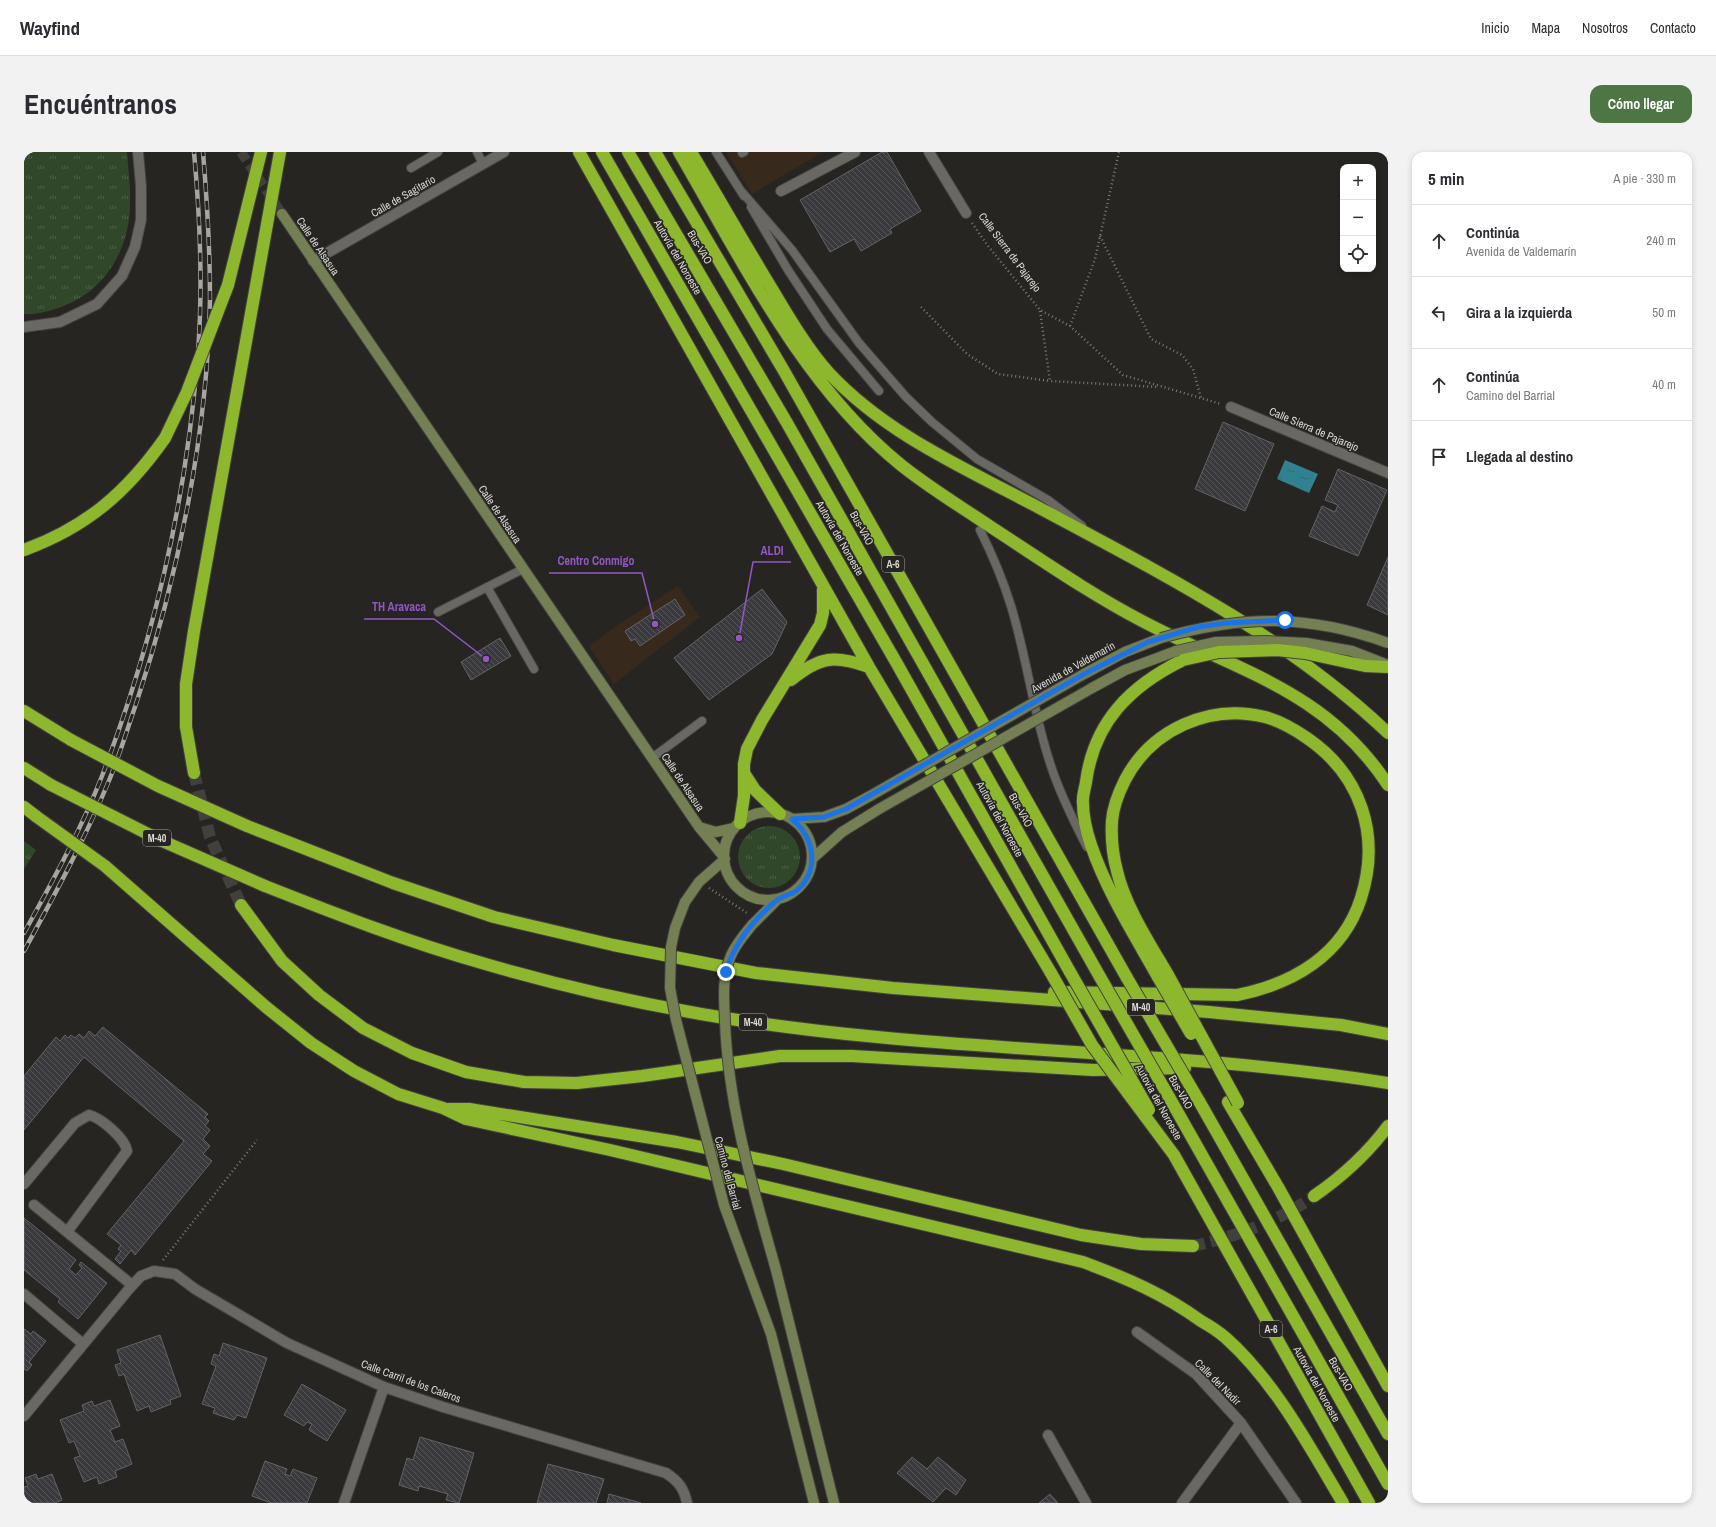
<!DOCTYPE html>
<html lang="es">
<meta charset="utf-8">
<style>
body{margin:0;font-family:"Archivo Narrow",sans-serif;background:#f2f2f3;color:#2b2b33}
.controls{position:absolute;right:12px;top:12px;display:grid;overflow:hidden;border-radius:8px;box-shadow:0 2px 6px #0003}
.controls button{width:36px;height:36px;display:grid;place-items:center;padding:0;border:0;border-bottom:1px solid #e1e1e2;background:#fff;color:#2b2b33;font:20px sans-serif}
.stop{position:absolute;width:12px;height:12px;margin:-9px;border:3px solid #1a73e8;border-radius:50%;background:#fff}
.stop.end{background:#1a73e8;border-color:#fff;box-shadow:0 1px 4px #0008}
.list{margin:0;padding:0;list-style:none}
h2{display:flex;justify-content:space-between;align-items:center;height:52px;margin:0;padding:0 16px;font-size:17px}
h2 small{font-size:13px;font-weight:400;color:#7c7c81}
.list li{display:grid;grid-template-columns:26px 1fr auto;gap:12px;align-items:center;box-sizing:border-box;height:72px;padding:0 16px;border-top:1px solid #e1e1e2}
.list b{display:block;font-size:15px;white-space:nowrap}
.list p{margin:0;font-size:13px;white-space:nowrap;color:#7c7c81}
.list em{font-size:13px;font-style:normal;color:#7c7c81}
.icon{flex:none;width:22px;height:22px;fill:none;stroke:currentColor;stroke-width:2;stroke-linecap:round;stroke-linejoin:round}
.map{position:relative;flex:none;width:1364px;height:1351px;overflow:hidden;border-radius:12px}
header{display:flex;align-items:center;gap:24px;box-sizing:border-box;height:56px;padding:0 20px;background:#fff;border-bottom:1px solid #e1e1e2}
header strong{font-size:19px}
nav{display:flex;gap:22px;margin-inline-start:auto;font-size:14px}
.intro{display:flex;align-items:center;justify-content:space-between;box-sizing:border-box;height:96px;padding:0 24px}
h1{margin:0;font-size:28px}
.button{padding:10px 18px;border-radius:12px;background:#4e7644;color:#fff;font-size:14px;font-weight:700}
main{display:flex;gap:24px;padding:0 24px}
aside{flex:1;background:#fff;border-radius:12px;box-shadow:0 2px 6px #0003}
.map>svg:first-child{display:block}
</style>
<header>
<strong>Wayfind</strong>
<nav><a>Inicio</a><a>Mapa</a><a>Nosotros</a><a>Contacto</a></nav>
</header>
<div class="intro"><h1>Encuéntranos</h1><a class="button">Cómo llegar</a></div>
<main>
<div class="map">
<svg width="1364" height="1351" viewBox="0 0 1364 1351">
<defs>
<pattern id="grass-tufts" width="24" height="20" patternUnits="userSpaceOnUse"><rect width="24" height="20" fill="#304729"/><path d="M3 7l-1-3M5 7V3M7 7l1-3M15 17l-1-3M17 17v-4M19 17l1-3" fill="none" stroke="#4d6147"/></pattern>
<pattern id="water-ripples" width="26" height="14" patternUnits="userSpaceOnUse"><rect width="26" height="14" fill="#318290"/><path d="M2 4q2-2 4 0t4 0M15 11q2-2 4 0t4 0" fill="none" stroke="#376870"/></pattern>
<pattern id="building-back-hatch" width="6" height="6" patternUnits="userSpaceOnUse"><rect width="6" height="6" fill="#3a3a3e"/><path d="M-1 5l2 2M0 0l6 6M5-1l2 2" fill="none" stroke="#565659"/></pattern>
</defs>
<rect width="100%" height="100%" fill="#262521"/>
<!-- commercial -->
<path fill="#38291d" d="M702 0H799L728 42Z
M654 434 676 465 590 532 565 494 595 472Z"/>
<!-- grass -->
<path fill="url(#grass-tufts)" d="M0 0H103C104 17 107 35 106 52 106 94 83 136 44 152 30 158 16 163 0 162Z
M714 705a31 31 0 1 1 62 0a31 31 0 1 1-62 0Z
M0 689 12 698 0 717Z"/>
<!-- water -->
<path fill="url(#water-ripples)" d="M1261 308 1294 322 1285 341 1253 327Z"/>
<!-- building -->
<path fill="url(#building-back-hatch)" stroke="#636368" d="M858 0H863L897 59 866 77 868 81 837 99 830 87 806 100 776 48Z
M1199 270 1250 292 1221 359 1171 337Z
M1314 317 1363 338 1334 404 1285 384 1298 354 1311 360 1314 353 1301 348Z
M1364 405V463L1343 453Z
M738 437 763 470 748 502 685 548 650 506Z
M651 447 661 463 616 494 611 487 607 489 601 479Z
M476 486 487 504 447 528 437 510Z
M79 875 184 962 181 965 185 969 181 974 186 978 179 987 186 994 179 1002 188 1009 111 1103 107 1098 96 1112 91 1107 97 1099 94 1097 97 1093 83 1082 160 989 60 905 0 978V924L32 885 36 889 41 883 44 886 47 883 51 886 55 882 60 886 65 879 71 884Z
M0 1066 52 1108 45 1117 52 1123 58 1116 55 1113 57 1110 83 1131 54 1167 34 1150 36 1147 0 1118Z
M0 1177 7 1182 9 1179 22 1189 5 1210 8 1213 3 1219 0 1217Z
M136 1183 157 1244 146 1248 147 1252 127 1260 125 1254 113 1259 100 1222 95 1224 91 1213 97 1211 93 1198Z
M199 1191 243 1206 222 1266 213 1263 210 1268 189 1261 191 1256 178 1252 192 1214 187 1212 190 1202 195 1204Z
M278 1232 322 1258 303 1289 285 1278 288 1272 283 1270 280 1274 260 1263Z
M86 1248 96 1274 86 1278 91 1290 99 1287 108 1312 91 1319 93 1325 75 1332 73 1325 60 1330 50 1306 56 1304 50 1289 45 1291 36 1268 60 1259 58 1253 68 1249 70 1254Z
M396 1285 450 1301 435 1351 422 1348 424 1342 395 1334 394 1339 375 1333 383 1306 389 1308Z
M888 1305 903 1317 914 1305 942 1328 932 1343 922 1336 909 1350 873 1321Z
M241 1309 263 1317 261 1322 266 1324 269 1317 293 1326 283 1351H247L228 1344Z
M524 1312 580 1327 572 1351H513Z
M12 1322 14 1327 28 1322 38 1348 31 1351H0V1335L4 1334 1 1326Z
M585 1342 617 1351H583Z
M1026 1342 1034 1351H1015Z"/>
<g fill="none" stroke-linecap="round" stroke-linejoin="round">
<!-- secondary-tunnel -->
<path stroke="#41403c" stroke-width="10" stroke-dasharray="10 5" stroke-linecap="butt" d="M217 0 258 62"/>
<!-- highway-tunnel -->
<path stroke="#41403c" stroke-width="12" stroke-dasharray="12 6" stroke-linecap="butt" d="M170 621 186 685 217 753
M1169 1094C1213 1084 1253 1070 1290 1044"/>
<defs>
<path id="lane" d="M453 0 459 12
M692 0 720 44
M718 1 720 0
M387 16 414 0
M718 40 768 98 835 191 882 245 908 270 953 307 1024 348 1058 374
M727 55 764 118 803 177 855 239
M956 378C968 402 979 428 987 454 1003 506 1009 560 1026 611 1035 640 1049 668 1063 695
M463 435 510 517
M414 460 499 417
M628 606 678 569"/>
<path id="street" d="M905 0 942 61
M757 39 831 0
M289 109 480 0
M0 175 36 170 73 152 98 124 111 95 117 68V34L114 0
M1207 255 1364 321
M0 1032 51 971 65 963C77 966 101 986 103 999L43 1080
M10 1053 108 1133
M0 1142 59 1192
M1113 1180 1172 1222 1217 1271 1272 1351
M0 1264 105 1137 117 1124 130 1119 151 1122 171 1137 263 1191 360 1235 419 1255 642 1321C654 1329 660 1336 663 1351
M1024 1283 1062 1351
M320 1351 360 1235
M1158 1351 1217 1271"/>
<path id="secondary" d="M258 62 675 675 700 705
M1060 522 1101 500 1137 486
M1068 536 1101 518 1152 499
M700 704a44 44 0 1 1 88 0a44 44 0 1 1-88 0Z
M768 667 800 665 822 657 846 644
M675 675 692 680 710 676
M788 707 818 680 855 657
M661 750 675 730 701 707
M728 773 754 747
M720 1108 747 1182 790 1351
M752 1118 810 1351"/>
<path id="highway" d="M555 0 845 515 1027 821
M578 0 872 510 1046 820
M604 0 763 271 1076 825
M631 0 760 219 1103 826
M655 0C718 108 779 234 877 313 907 337 939 356 970 377 1019 409 1068 443 1120 470 1213 519 1302 538 1364 633
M667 0C694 45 720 91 748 137 764 164 784 198 805 221 861 281 938 315 1008 352 1133 419 1261 483 1364 581
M204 133 237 0
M0 398C63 375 103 340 141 286
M767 528C796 504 811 503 845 515
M0 559 47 588
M0 616 27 633
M170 621 162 575V532L170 479 256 0
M720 621 731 638 756 662
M0 655 13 665
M716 671 720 644V612L723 597 738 568 796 473 799 461V437
M223 674 369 731 470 765 589 793 732 821 869 836 1185 860 1317 873 1364 882
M81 714 242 855 287 891 330 919 374 942 419 956 442 967 586 998 1059 1110C1102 1126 1140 1142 1177 1169 1186 1174 1195 1180 1202 1186 1252 1231 1285 1294 1319 1351
M241 734C312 762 384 790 458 811 529 832 603 849 677 862 904 902 1136 895 1364 931
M217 753 258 809 295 843 339 876 388 901 442 920 500 930 553 931 618 924 756 904H828L1069 918 1161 916
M1134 825C1110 782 1083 740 1067 693 1063 681 1059 663 1059 651 1058 644 1061 637 1062 630 1070 570 1106 534 1159 508
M1030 840 1213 843C1269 832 1319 803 1337 746 1357 683 1337 623 1283 586 1270 577 1256 569 1241 565 1185 551 1127 578 1101 628 1095 640 1089 655 1088 669 1087 685 1089 704 1093 719 1101 754 1126 792 1144 823
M1145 945 1364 1332
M1175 949 1364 1282
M1204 950 1254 1035 1364 1234
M424 957H445L653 990 759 1012 1057 1083 1117 1092 1169 1094
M1150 1003 1345 1351
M1290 1044C1319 1024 1343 1002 1364 974"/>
</defs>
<!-- lane casing -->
<use href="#lane" stroke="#44433f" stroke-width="10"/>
<!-- street casing -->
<use href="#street" stroke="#44433f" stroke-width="12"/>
<!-- secondary casing -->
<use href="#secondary" stroke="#44433f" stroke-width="12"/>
<!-- highway casing -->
<use href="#highway" stroke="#44433f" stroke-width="14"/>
<!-- path -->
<path stroke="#7c7b77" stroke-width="2.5" stroke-dasharray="1 3" stroke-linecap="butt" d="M948 71 964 94 1016 158 1046 174 1099 223 1197 252
M1076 84 1127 187 1158 203 1169 217 1177 246
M897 155 943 202 974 222 1026 229
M1016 159 1026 229 1134 235
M1046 174 1071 107 1095 0
M685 736 723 761
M139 1108 233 988"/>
<!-- lane -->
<use href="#lane" stroke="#696863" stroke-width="8"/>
<!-- street -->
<use href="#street" stroke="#696863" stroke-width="10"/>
<!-- secondary -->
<use href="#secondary" stroke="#748053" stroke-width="10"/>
<!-- highway -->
<use href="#highway" stroke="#8db82e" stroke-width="12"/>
<defs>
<path id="rail" d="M0 781C28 730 57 678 78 624 130 488 163 344 174 200 179 135 176 65 170 0
M0 799C30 744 60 689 84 631 95 605 103 578 112 552 154 425 184 280 186 146 186 98 183 48 179 0"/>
</defs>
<!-- rail casing -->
<use href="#rail" stroke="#a6a5a2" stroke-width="4.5"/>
<!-- rail -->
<use href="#rail" stroke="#262521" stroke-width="3" stroke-dasharray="9" stroke-linecap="butt"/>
<defs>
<path id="secondary-bridge" d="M1137 486C1219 463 1284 462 1364 491
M1152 499 1192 490 1241 489 1282 491 1328 499 1364 513
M846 644 1060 522
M855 657 1068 536
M661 750 651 776 647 795 646 836 652 868 700 1053 720 1108
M728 773C720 783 710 794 706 806 698 826 700 848 701 869 704 954 729 1036 752 1118"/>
<path id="highway-bridge" d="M141 286 163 240 204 133
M1159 508 1195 500 1253 498 1281 501 1341 514 1364 515
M47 588 134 634 223 674
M27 633 136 688 241 734
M13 665 81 714
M1046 820 1125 958
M1027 821 1068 893 1150 1003
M1144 823 1214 951
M1076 825 1145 945
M1134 825 1167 882
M1103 826 1175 949"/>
</defs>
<!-- secondary-bridge casing -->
<use href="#secondary-bridge" stroke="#44433f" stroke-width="12" stroke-linecap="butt"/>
<!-- highway-bridge casing -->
<use href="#highway-bridge" stroke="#44433f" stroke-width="14" stroke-linecap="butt"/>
<!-- secondary-bridge -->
<use href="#secondary-bridge" stroke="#748053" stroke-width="10"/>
<!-- highway-bridge -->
<use href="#highway-bridge" stroke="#8db82e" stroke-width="12"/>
</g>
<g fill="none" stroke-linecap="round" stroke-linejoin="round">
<!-- route -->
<path stroke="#1a73e8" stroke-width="5" d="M702 820C710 791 730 767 753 748 758 744 766 743 772 739 797 718 790 686 768 667L800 665 822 657 1060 522 1124 490 1174 475 1201 471 1261 468"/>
</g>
<g text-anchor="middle" stroke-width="3" stroke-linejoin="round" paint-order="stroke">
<!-- shield labels -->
<g fill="#262521" stroke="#a3a29f" stroke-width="1">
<rect x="858" y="404" width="22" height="16" rx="3"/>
<rect x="119" y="678" width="28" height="16" rx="3"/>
<rect x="1103" y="847" width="28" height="16" rx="3"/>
<rect x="715" y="862" width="28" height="16" rx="3"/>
<rect x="1236" y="1169" width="22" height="16" rx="3"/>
</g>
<g font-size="10" font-weight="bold" fill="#d9d8d5">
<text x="869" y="416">A-6</text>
<text x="133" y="690">M-40</text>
<text x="1117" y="859">M-40</text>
<text x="729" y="874">M-40</text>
<text x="1247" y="1181">A-6</text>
</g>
<!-- street labels -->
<g font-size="11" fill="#d9d8d5" stroke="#262521">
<text transform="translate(379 44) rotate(-30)" y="4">Calle de Sagitario</text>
<text transform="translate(294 94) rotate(56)" y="4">Calle de Alsasua</text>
<text transform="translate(676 95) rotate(59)" y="4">Bus-VAO</text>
<text transform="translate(986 100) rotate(53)" y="4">Calle Sierra de Pajarejo</text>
<text transform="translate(654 105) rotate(60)" y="4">Autovía del Noroeste</text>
<text transform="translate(1290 277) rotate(23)" y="4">Calle Sierra de Pajarejo</text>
<text transform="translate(476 362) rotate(56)" y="4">Calle de Alsasua</text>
<text transform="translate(838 376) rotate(61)" y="4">Bus-VAO</text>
<text transform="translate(816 386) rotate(60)" y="4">Autovía del Noroeste</text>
<text transform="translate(1049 515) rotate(-29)" y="4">Avenida de Valdemarín</text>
<text transform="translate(659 630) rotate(56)" y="4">Calle de Alsasua</text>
<text transform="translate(997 658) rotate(61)" y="4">Bus-VAO</text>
<text transform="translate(976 667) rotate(61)" y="4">Autovía del Noroeste</text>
<text transform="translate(1157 940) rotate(60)" y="4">Bus-VAO</text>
<text transform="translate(1135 950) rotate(61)" y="4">Autovía del Noroeste</text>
<text transform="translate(704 1021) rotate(75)" y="4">Camino del Barrial</text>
<text transform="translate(1317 1222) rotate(60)" y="4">Bus-VAO</text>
<text transform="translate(387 1229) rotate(20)" y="4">Calle Carril de los Caleros</text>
<text transform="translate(1194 1230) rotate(45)" y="4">Calle del Nadir</text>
<text transform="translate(1293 1232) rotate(61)" y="4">Autovía del Noroeste</text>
</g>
</g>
<!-- callouts -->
<path fill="none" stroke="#9257c4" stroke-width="1.5" d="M715 486L729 410H767M631 472L618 421H525M462 507L410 467H340"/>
<g fill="#9257c4" stroke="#262521" stroke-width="1.5">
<circle cx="715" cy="486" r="4"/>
<circle cx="631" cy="472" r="4"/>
<circle cx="462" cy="507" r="4"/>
</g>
<g font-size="12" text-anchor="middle" font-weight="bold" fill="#9257c4" stroke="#262521" stroke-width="3" stroke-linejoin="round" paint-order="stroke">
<text x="748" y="403">ALDI</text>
<text x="572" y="413">Centro Conmigo</text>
<text x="375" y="459">TH Aravaca</text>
</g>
</svg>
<div class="controls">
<button>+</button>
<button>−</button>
<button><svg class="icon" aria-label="locate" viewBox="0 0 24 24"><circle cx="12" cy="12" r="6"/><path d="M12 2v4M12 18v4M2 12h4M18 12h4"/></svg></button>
</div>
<div class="stop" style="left:1261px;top:468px"></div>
<div class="stop end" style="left:702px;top:820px"></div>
</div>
<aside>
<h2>5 min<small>A pie · 330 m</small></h2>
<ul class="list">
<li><svg class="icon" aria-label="ahead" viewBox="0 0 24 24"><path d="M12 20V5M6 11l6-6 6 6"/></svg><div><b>Continúa</b><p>Avenida de Valdemarín</p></div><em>240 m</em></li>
<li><svg class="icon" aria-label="left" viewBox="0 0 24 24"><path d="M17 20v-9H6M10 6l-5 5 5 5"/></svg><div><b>Gira a la izquierda</b></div><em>50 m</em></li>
<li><svg class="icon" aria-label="ahead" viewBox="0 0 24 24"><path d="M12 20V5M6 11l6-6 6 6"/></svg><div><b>Continúa</b><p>Camino del Barrial</p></div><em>40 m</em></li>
<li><svg class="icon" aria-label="arrive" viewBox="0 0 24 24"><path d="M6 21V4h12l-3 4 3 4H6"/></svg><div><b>Llegada al destino</b></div></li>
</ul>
</aside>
</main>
